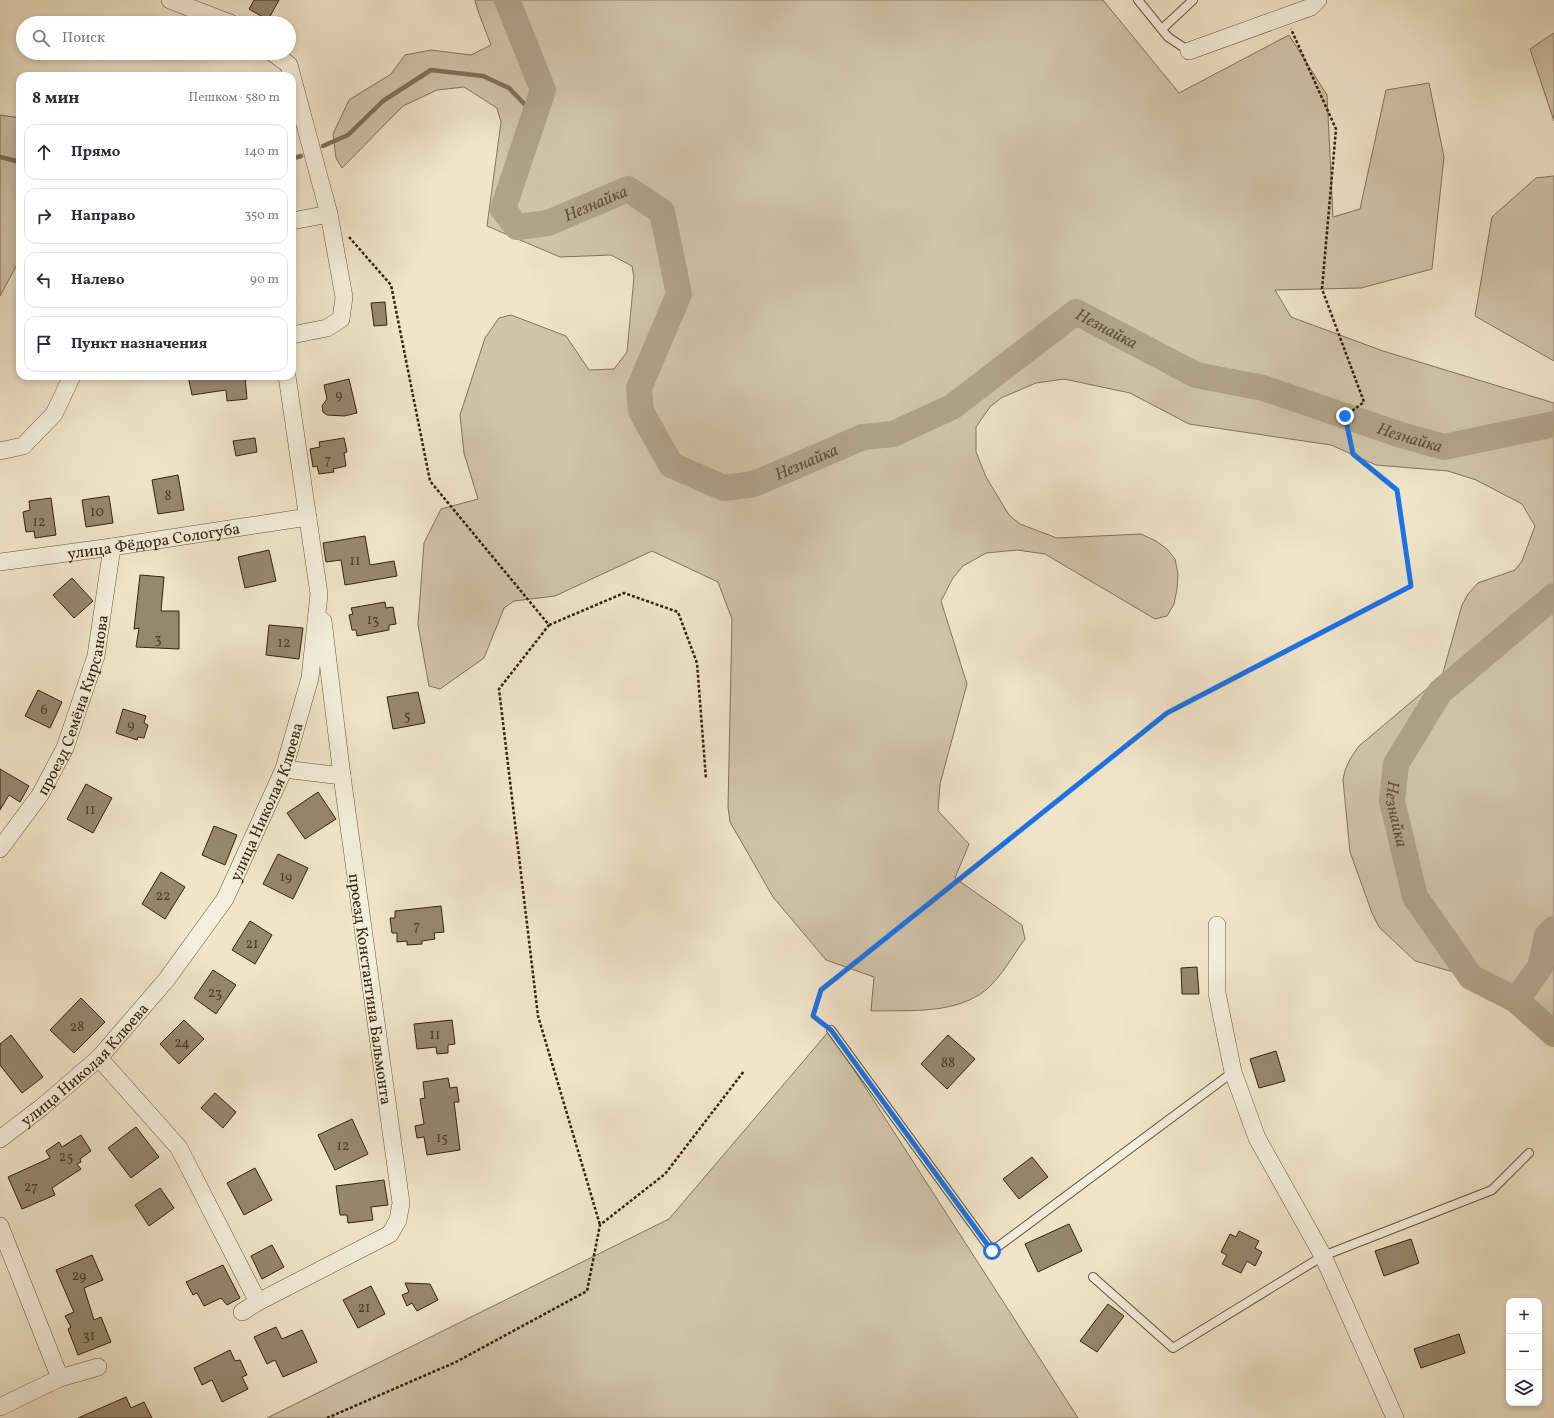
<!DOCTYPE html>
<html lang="ru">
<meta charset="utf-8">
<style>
body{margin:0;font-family:Vollkorn,serif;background:#f2f2f3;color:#2b2b33}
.controls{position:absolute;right:12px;bottom:12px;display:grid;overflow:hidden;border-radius:8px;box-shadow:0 2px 6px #0003}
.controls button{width:36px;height:36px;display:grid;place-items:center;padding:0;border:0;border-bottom:1px solid #e1e1e2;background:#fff;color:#2b2b33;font:20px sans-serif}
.stop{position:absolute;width:12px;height:12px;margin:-9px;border:3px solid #1a73e8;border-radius:50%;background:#fff}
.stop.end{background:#1a73e8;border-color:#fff;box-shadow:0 1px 4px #0008}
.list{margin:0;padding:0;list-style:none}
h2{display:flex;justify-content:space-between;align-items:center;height:52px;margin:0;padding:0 16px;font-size:17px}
h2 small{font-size:13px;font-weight:400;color:#7c7c81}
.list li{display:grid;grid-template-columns:26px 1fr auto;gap:12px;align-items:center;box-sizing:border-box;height:56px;margin:0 8px 8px;padding:0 8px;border:1px solid #e1e1e2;border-radius:12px}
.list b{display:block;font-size:15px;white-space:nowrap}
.list em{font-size:13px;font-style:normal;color:#7c7c81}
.icon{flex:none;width:22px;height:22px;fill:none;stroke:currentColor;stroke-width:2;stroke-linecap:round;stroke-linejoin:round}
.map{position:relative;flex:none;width:1554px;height:1418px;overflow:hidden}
.search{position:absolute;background:#fff;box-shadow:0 2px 6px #0003;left:16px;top:16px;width:280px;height:44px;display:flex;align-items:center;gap:10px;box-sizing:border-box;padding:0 14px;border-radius:22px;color:#7c7c81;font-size:15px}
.panel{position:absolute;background:#fff;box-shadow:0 2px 6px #0003;left:16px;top:72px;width:280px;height:308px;border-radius:12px}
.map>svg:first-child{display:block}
</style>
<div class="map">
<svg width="1554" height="1418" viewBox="0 0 1554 1418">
<rect width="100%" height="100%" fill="#f0e5c9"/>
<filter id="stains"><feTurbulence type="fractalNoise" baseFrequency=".005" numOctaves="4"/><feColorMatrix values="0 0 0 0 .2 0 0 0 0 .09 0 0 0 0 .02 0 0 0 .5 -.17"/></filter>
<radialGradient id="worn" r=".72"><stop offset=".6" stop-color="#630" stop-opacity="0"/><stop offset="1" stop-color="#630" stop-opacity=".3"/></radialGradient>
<!-- green -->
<path fill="#d0c4a9" stroke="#82745a" d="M475 0H1103L1179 93 1289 35 1327 95 1333 217 1360 209 1386 90 1429 83 1444 157 1432 269 1361 288 1275 290 1291 317 1383 351 1554 403V1019L1513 1008 1471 977 1415 961 1379 927 1372 913 1350 852 1343 780C1345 766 1351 757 1359 746L1442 676 1462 605 1468 594 1478 583 1515 570 1522 561 1535 526 1522 504 1476 480 1448 471 1376 465 1331 445 1189 424 1130 393 1064 379 1036 383 1001 398 990 407 976 427V452L986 477 1009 515 1020 524 1057 538 1141 534 1156 541 1167 549 1175 559 1178 574 1177 589 1174 604 1167 616 1155 619 1045 554 1017 550 986 553 963 566 953 578 941 601 967 684 940 784 938 811 969 844 955 878 1022 925 1025 939C1013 955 1002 976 987 989 956 1015 909 1010 871 1011L874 977 826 960 773 897 730 822 728 807 732 619 718 582 652 551 555 596 514 601 504 608 484 658 440 689 429 686 418 625 424 543 441 509 478 499 464 453 460 415 485 338 499 318 511 315 566 336 589 370 614 369 627 352 634 277 632 266 611 255 560 257 487 226 501 122 497 108 464 87 437 90 403 106 342 168 336 158 333 134 349 100 391 74 405 55 431 50 471 55 491 45 478 11Z
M1554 33V121L1530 49Z
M0 115 20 118V259L0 296Z
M1554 176V361L1475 316 1492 217 1536 178Z
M829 1031 1078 1418H267L669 1219Z"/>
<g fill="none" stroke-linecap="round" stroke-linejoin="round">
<!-- stream -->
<path stroke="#7e7057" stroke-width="4.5" d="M323 146 348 135 383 101 431 70 483 76 509 88 534 114
M0 157 20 162
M292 162 294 158 301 156"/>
<!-- river -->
<g stroke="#b0a389" stroke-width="26">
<path id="s1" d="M507 0 543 90 503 209 517 227 548 223 628 189 662 212 679 294 639 388 641 411 671 465 724 488 754 484 863 437 893 434 952 407 1076 312 1196 375 1263 388 1401 435 1444 447 1554 424"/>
<path id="s2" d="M1554 596 1440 692 1396 764 1392 801 1415 897 1471 977 1516 1000 1554 1034"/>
<path d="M1516 1000 1540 967 1547 936 1554 929"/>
</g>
</g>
<!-- building -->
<path fill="#96886e" stroke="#34230c" d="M254 0H279L268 20 249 9Z
M385 302 387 325 374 326 371 303Z
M188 376H245L247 399 227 401 226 390 192 395Z
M349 379 357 413 344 416 327 415 323 412 322 406 327 399 324 385Z
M255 438 257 452 236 456 233 441Z
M344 438 347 452 344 453 346 466 333 469 334 472 319 474 317 466 313 467 310 449 320 447 319 442Z
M178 475 184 510 158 514 152 480Z
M109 496 113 523 86 527 82 500Z
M51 498 56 535 35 538 34 531 26 532 23 512 30 510 29 501Z
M365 536 370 565 394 561 397 576 345 585 341 560 326 562 323 543Z
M269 550 276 581 245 588 238 557Z
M140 575 164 577 161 611H179V649L136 647 139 628 134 629Z
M72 578 93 601 74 618 53 595Z
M385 602 386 608 393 607 396 624 389 625V630L357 636 356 630H352L349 615 353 614 351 608Z
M269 625 303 628 299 659 266 655Z
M38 690 62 702 50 728 25 716Z
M418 692 425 723 393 729 387 697Z
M123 709 146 716 144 723 148 725 144 738 138 737 137 740 116 733Z
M0 769 29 786 20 802 9 795 0 810Z
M86 784 112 798 93 833 67 819Z
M318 792 336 819 305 839 287 813Z
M214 826 237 835 225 865 202 855Z
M278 854 308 868 293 899 263 884Z
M161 872 185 887 165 919 142 904Z
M441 906 444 932 434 933 435 939 422 941V944L407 945V941L397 942V933H392L390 918H395V911Z
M250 921 272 935 255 964 232 950Z
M1197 967 1199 994H1182L1181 968Z
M213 970 236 985 216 1014 194 998Z
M81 998 105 1022 74 1053 50 1030Z
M184 1020 204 1039 179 1064 160 1044Z
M452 1020 455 1044 448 1045V1053L437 1054 436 1047 417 1049 414 1024Z
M11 1035 43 1077 22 1093 0 1065V1044Z
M948 1035 975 1059 947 1089 921 1064Z
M1276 1051 1285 1081 1259 1088 1250 1059Z
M448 1078 450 1088 457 1087 459 1102H454L460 1150 427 1155 424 1137 417 1138 415 1126 424 1124 420 1099 425 1098 423 1082Z
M215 1093 236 1112 223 1128 201 1108Z
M352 1119 368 1154 335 1170 318 1135Z
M136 1127 159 1157 131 1178 108 1148Z
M81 1135 91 1151 80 1159 81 1162 77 1164 81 1169 52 1188 55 1195 22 1209 8 1177 50 1158 46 1151 59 1142 62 1147Z
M1032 1157 1048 1177 1019 1199 1003 1179Z
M255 1168 272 1200 244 1215 227 1183Z
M384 1180 388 1205 371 1207 373 1220 348 1223 347 1215H340L336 1186Z
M160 1188 174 1208 149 1226 135 1205Z
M1069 1224 1082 1251 1038 1272 1025 1244Z
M1239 1231 1259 1241 1255 1248 1262 1252 1255 1266 1247 1261 1241 1273 1222 1264 1227 1255 1221 1252 1230 1234 1236 1237Z
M1411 1239 1419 1263 1384 1276 1375 1251Z
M272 1245 284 1267 262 1279 251 1256Z
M92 1255 103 1280 84 1288 94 1320 101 1317 111 1342 78 1355 68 1329 71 1327 65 1316 74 1312 56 1270Z
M223 1265 240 1298 227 1305 221 1298 204 1306 197 1293 193 1295 186 1282Z
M405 1283 430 1284 438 1300 417 1311 412 1303 407 1306 402 1295 409 1292Z
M371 1286 385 1314 358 1328 343 1300Z
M1108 1304 1124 1316 1097 1352 1080 1341Z
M276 1327 282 1339 302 1330 317 1362 283 1377 275 1360 267 1364 254 1337Z
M1459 1334 1465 1353 1421 1368 1414 1349Z
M230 1350 235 1361 240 1360 247 1375 242 1377 248 1389 222 1402 212 1380 202 1385 194 1368Z
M126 1397 131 1408 144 1402 152 1418H78Z"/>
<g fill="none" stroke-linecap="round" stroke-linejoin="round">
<defs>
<path id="lane" d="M1138 0 1168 37 1189 51
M1162 29 1193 0
M831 1030 992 1251 1233 1072
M1093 1277 1173 1348 1323 1256 1492 1190 1529 1153"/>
<g id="street">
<path d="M170 0 230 23"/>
<path d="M1189 51 1311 7 1318 0"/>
<path d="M273 53 289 65 329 214 344 297 341 319 327 328 292 335"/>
<path d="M292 221 329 214"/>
<path d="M0 451 23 446 54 414 72 376"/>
<path id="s3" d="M0 562 112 547 308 517"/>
<path d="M284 769 342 776"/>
<path id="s4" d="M0 849 40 795 65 748 96 656 112 547"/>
<path d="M1217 925V993L1233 1072 1257 1138 1323 1256 1395 1418"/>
<path d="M99 1058 179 1148 258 1302"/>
<path id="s5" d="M0 1139 42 1107 99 1058 167 979 225 899 284 769 310 678 319 594 287 376"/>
<path d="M0 1226 60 1378"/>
<path d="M242 1312 258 1302 390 1234 398 1220 401 1203 342 776 323 621"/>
<path d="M0 1407 60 1378 98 1367"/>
</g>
</defs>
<!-- lane casing -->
<use href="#lane" stroke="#63543b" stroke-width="10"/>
<!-- street casing -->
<use href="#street" stroke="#63543b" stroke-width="18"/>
<!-- path -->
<path stroke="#34230c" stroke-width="2.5" stroke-dasharray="3 2" stroke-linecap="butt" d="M349 237 391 285 430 481 549 625 499 689 538 1016 600 1225
M549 625 624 593 678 612 697 663 706 779
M823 1024 813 1016 821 990 1167 713 1411 586 1397 491 1353 455 1345 416 1364 402 1322 289 1336 129 1291 29
M327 1418 456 1362 587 1291 600 1225 665 1174 744 1071"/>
<!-- lane -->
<use href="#lane" stroke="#f5eedc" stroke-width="8"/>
<!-- street -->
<use href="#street" stroke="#f5eedc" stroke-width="17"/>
</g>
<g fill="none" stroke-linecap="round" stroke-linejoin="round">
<!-- route -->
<path stroke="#1a73e8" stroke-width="5" d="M992 1251 831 1030 813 1016 821 990 1167 713 1411 586 1397 490 1353 454 1345 416"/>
</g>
<g text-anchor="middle" stroke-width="3" stroke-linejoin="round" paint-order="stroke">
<!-- number labels -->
<g font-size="14" fill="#4c3c24">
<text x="339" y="399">9</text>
<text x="328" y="464">7</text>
<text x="168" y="500">8</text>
<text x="97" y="516">10</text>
<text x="39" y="526">12</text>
<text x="355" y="565">11</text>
<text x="373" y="624">13</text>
<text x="158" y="643">3</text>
<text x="284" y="647">12</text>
<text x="44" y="714">6</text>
<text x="407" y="720">5</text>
<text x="131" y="729">9</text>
<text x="90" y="814">11</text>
<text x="286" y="881">19</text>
<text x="163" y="900">22</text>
<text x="417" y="930">7</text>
<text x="252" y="948">21</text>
<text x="215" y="997">23</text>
<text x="77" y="1031">28</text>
<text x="435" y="1039">11</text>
<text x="182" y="1047">24</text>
<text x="948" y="1067">88</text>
<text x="442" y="1142">15</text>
<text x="343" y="1150">12</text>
<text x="66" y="1161">25</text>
<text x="31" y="1191">27</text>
<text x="79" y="1280">29</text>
<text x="364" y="1312">21</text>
<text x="89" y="1340">31</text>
</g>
<!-- street labels -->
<g font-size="16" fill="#34230c" stroke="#f5eedc">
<text dy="6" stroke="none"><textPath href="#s3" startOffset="155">улица Фёдора Сологуба</textPath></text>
<text dy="6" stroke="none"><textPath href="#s4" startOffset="164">проезд Семёна Кирсанова</textPath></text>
<text dy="6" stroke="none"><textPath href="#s5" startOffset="437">улица Николая Клюева</textPath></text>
<text transform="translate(371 989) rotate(82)" y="6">проезд Константина Бальмонта</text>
<text dy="6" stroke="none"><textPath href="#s5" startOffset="113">улица Николая Клюева</textPath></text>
</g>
<!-- water labels -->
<g font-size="17" font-style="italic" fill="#5f5038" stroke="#f5eedc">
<text dy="6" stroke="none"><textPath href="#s1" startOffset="328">Незнайка</textPath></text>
<text dy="6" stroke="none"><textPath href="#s1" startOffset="1168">Незнайка</textPath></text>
<text dy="6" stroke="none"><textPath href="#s1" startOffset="1492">Незнайка</textPath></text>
<text dy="6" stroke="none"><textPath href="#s1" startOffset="820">Незнайка</textPath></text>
<text dy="6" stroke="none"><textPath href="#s2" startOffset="284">Незнайка</textPath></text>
</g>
</g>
<rect width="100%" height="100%" filter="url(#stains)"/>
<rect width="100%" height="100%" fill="url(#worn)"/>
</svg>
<div class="controls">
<button>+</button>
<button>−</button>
<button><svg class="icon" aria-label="layers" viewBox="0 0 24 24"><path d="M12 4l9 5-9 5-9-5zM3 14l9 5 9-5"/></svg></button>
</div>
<div class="stop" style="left:992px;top:1251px"></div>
<div class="stop end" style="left:1345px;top:416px"></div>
<div class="search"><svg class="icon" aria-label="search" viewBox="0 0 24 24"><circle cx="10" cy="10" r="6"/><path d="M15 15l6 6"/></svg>Поиск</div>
<section class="panel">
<h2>8 мин<small>Пешком · 580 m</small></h2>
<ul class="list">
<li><svg class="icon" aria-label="ahead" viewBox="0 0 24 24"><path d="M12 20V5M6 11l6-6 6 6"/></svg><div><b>Прямо</b></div><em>140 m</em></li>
<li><svg class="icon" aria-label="right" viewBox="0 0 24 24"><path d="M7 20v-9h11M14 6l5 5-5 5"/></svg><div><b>Направо</b></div><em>350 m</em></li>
<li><svg class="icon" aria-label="left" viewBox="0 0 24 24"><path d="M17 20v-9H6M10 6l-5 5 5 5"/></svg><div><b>Налево</b></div><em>90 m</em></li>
<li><svg class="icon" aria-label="arrive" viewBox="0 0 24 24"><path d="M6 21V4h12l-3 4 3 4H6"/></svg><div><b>Пункт назначения</b></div></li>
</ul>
</section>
</div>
